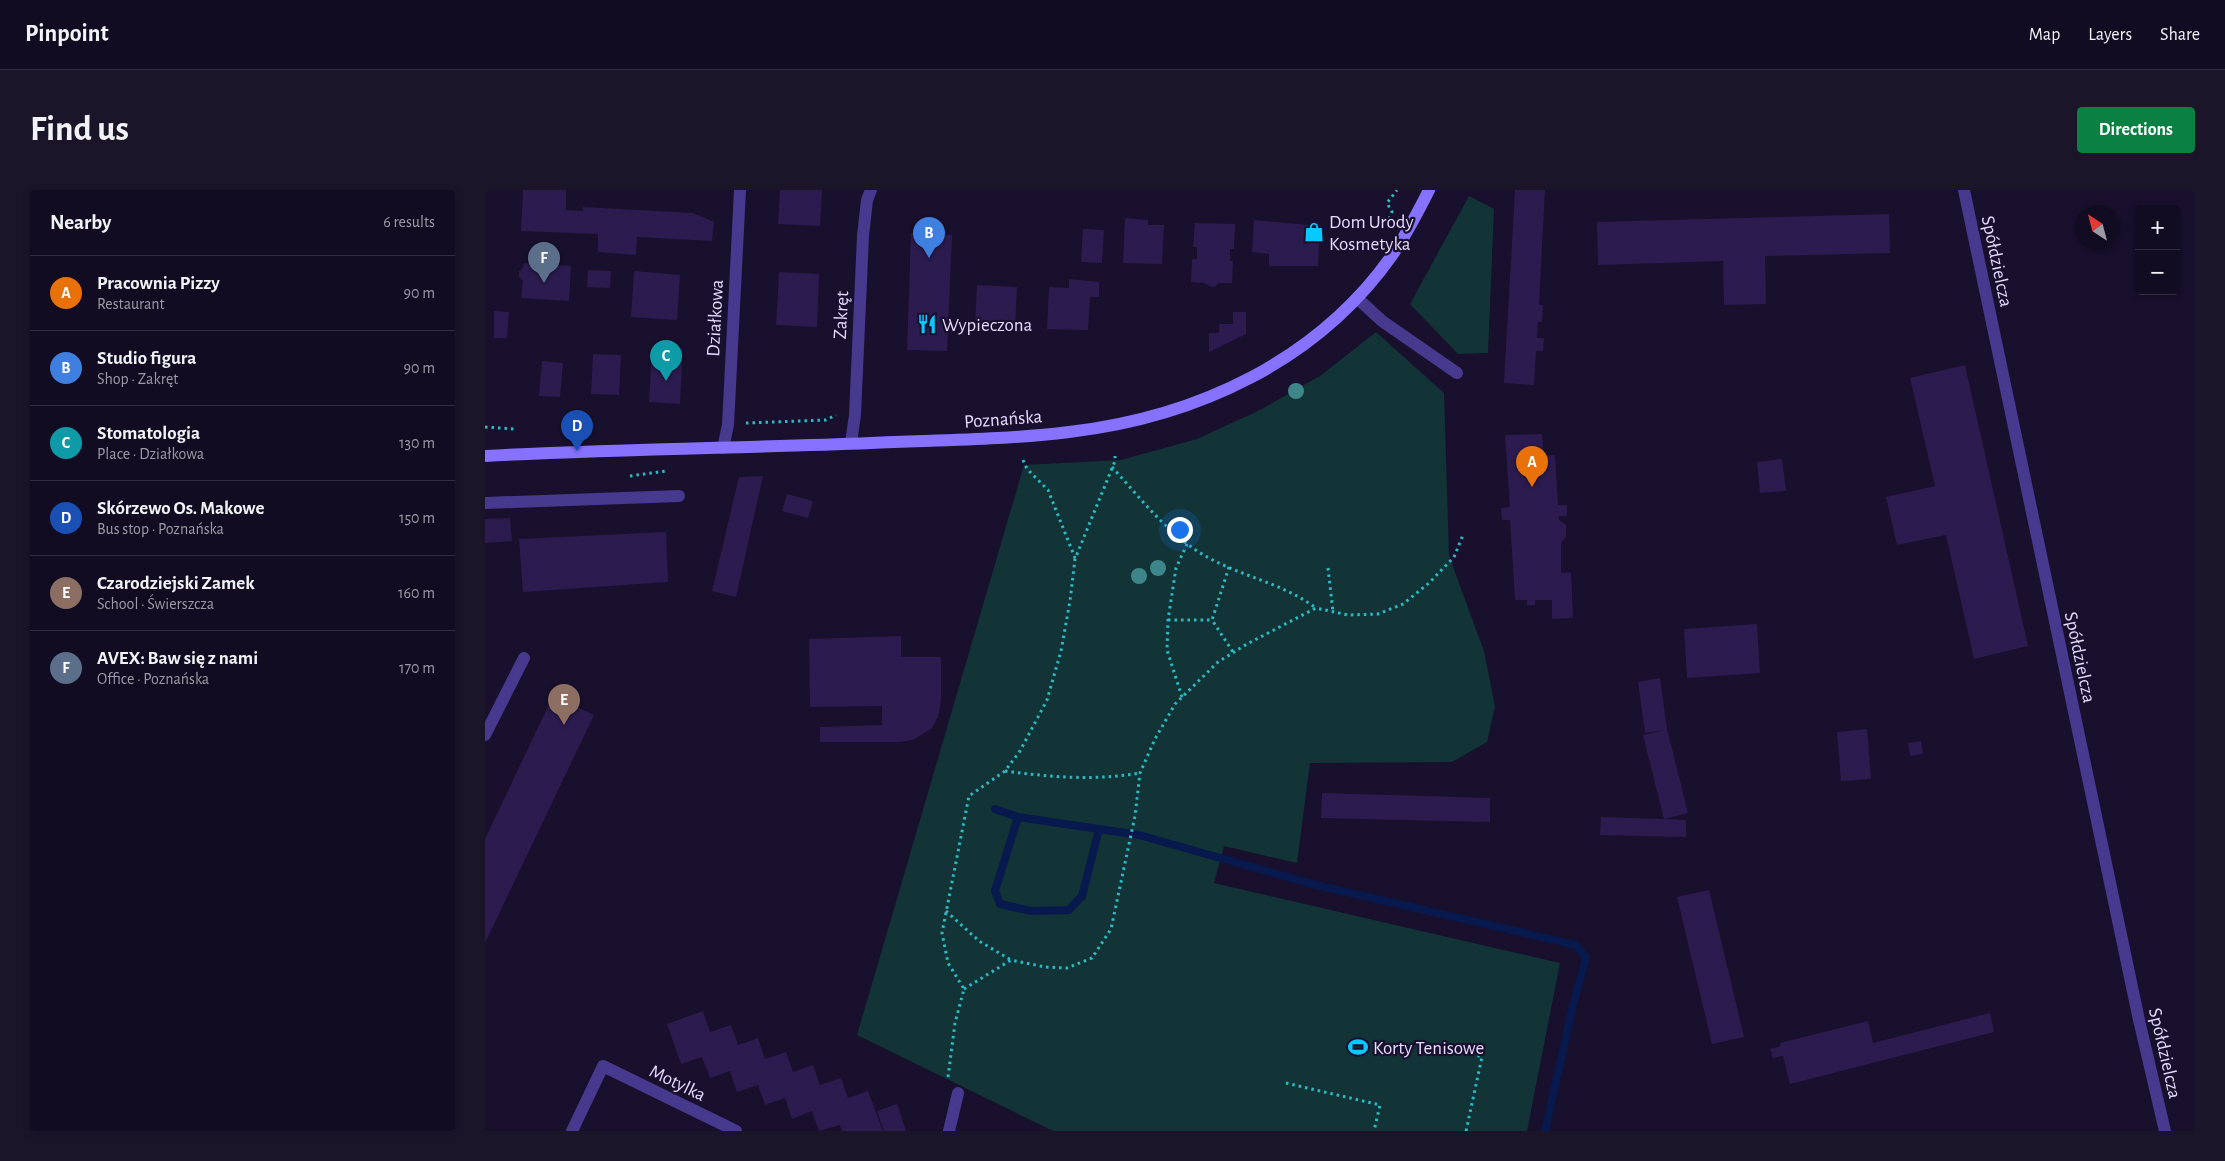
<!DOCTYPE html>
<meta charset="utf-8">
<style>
body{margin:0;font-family:"Alegreya Sans",sans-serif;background:#1b152a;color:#f1f3f6}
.controls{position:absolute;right:15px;top:15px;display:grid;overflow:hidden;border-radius:5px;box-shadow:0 2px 8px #0003}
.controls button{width:45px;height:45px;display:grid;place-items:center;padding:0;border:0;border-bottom:1px solid #312c40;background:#120c22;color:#f1f3f6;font:25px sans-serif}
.compass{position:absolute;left:1590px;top:15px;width:45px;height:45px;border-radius:50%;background:#120c22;box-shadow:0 2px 8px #0003;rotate:324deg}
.you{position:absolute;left:694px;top:339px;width:18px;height:18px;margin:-12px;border:4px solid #fff;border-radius:50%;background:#1a73e8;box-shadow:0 0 0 8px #1a73e833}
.badge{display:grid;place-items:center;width:32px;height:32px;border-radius:50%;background:#0b8043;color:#fff;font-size:16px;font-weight:700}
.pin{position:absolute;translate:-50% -41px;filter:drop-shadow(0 1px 2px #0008)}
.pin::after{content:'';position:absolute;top:26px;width:18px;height:15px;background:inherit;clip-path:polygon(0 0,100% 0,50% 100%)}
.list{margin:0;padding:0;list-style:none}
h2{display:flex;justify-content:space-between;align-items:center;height:65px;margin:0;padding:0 20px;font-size:21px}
h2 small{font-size:16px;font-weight:400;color:#9c9ba5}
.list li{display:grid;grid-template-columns:32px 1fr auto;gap:15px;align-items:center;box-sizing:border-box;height:75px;padding:0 20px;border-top:1px solid #312c40}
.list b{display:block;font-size:19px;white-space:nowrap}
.list p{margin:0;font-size:16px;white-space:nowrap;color:#9c9ba5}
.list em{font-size:16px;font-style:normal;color:#9c9ba5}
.map{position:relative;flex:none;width:1710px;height:941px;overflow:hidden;border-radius:5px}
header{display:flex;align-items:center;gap:30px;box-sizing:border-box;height:70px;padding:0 25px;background:#120c22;border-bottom:1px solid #312c40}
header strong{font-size:24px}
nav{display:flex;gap:28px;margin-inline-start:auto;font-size:18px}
.intro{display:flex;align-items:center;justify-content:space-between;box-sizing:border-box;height:120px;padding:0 30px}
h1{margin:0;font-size:35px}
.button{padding:12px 22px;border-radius:5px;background:#0b8043;color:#fff;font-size:18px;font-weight:700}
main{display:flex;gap:30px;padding:0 30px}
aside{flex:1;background:#120c22;border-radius:5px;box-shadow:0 2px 8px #0003}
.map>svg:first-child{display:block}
</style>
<header>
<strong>Pinpoint</strong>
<nav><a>Map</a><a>Layers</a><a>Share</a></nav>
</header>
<div class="intro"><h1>Find us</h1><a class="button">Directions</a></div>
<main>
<aside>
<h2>Nearby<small>6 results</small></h2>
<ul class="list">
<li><span class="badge" style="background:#e8710a">A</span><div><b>Pracownia Pizzy</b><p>Restaurant</p></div><em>90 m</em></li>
<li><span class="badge" style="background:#3f7fe0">B</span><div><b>Studio figura</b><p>Shop · Zakręt</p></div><em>90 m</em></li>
<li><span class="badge" style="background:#0f9aa8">C</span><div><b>Stomatologia</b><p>Place · Działkowa</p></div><em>130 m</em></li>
<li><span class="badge" style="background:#1a4fb4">D</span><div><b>Skórzewo Os. Makowe</b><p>Bus stop · Poznańska</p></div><em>150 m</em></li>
<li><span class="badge" style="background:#8d6e63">E</span><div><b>Czarodziejski Zamek</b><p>School · Świerszcza</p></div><em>160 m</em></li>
<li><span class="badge" style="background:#5c6f8a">F</span><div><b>AVEX: Baw się z nami</b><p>Office · Poznańska</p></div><em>170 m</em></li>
</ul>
</aside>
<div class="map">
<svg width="1710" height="941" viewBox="0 0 1710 941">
<rect width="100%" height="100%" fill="#18102d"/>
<!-- green -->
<path fill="#123437" d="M984 6 1009 19 1003 163 973 164 925 114Z
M891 142 959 203 964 366 999 461 1010 516 1002 552 967 572 825 573 812 673 739 656 729 693 1075 773 1042 941H568L372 845 539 275 636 270 712 249 775 220 835 186Z"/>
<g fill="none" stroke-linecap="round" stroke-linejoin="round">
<!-- stream -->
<path stroke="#08194d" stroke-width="8" d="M510 619 533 627 654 645 831 695 1091 755 1101 768 1088 815 1060 941
M533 627 510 701 515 714 546 721 584 720 597 706 614 639"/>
</g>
<!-- building -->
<path fill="#2c1b4f" d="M38 0H81V20L98 21V17L208 23 229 32 227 51 152 47 151 65 113 62V44L36 41Z
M295 0H337L335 36 293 34Z
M1030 0H1060L1054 115H1058L1057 132H1053L1052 148H1059L1058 161H1051L1049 195 1019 193Z
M1404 24 1405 63 1280 66 1281 114 1239 115 1238 71 1113 75 1112 32Z
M640 28 663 30V35H679L677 74 638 73Z
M769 30 835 36 833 76H784V64L767 62Z
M710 33 750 34 749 59H745V71H748L747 93H734L729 97 724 96 719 93 706 92 707 69H712V57H708Z
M598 39 619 40 617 73 596 72Z
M426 43 467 45 462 161 422 160Z
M39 73 86 76 84 111 36 108 38 91 34 87V81L38 78Z
M103 80 126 81 125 98 102 97Z
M149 81 195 85 192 130 146 127Z
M294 82 334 84 332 137 291 135Z
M584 89 614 92V107H605L603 140 562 139 564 97 584 98Z
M492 95 532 97 530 138 490 136Z
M9 121 24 122 22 148H9Z
M748 122H761V144L724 162V143H734V134H748Z
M167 157 198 158 195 214 164 212Z
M108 164 136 165 134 205 106 204Z
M57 171 78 173 75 207 54 206Z
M1480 175 1543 456 1489 469 1461 345 1412 355 1401 307 1450 296 1425 188Z
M1057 244 1059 266 1070 265 1073 315H1082V326H1074V330L1081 335V347L1076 353V383L1086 382 1088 428 1067 429V410H1050V415H1042V410H1030L1025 330H1017L1016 318 1025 317 1020 245Z
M1297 269 1301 301 1275 303 1272 272Z
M278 286 251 407 227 401 254 287Z
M302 304 328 311 323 328 297 321Z
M25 328 27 351 0 353V329Z
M181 342 183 392 38 402 34 349Z
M1272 434 1275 483 1202 488 1199 439Z
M416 446V467H456V511L453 527 447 538 428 550 415 552H335V537L397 535V516L325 517 324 449Z
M1175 488 1182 539 1203 623 1179 629 1201 630V647L1115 645 1116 627 1179 629 1158 545 1180 540 1160 543 1153 492Z
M68 506 109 525 0 753V649Z
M1382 539 1386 589 1356 591 1352 542Z
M1436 551 1438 564 1425 566 1423 553Z
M837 603 1005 608V632L836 628Z
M1224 700 1259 847 1227 854 1192 707Z
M218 821 225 842 246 835 253 855 273 848 280 869 301 862 308 882 328 875 335 895 356 888 363 908 383 901 398 941H357L355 935 334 941 327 921 307 929 300 908 280 915 273 895 252 902 245 881 225 888 217 867 196 874 182 834Z
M1505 823 1509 842 1305 894 1298 866 1288 868 1285 859 1296 856 1295 853 1383 831 1388 853Z
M412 914 421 941H399L392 921Z"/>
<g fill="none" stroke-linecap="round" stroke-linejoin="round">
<!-- path -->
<path stroke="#2abbc5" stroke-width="3" stroke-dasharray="2.5 4" stroke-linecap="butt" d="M904 29 907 22 902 13 912 0
M261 233 341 230 351 225
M0 237 29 239
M538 270 542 279 563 300 590 368
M627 277C657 310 685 347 724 368 759 387 799 394 831 418
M145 286 181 281
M744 377 727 430 748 462
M843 378 848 422
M683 430H727
M697 507 682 460 683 430 691 378 702 354
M520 581C565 587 609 591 655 583
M461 721 494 751 526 770
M479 799 526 770 560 777 582 778 607 768 626 739 650 626 655 583 670 549 690 514 733 472 762 454 831 418 863 425 893 424 918 414 944 393 969 367 978 345
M463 887 470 833 479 799 463 773 457 743 484 606 520 581 535 561 562 510 576 461 585 411 590 369 630 271V266
M801 893 895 915 889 941
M981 941 997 867 987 864"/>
<!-- lane -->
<path stroke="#46398e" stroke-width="12" d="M872 108 897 131 972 183
M0 313 194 306"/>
<!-- street -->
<path stroke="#46398e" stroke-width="12" d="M1479 0 1654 830 1680 941
M366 253 370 225 378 46 382 10 386 0
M238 258 243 235 255 0
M0 545 39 468
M87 941 118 876 251 941
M464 941 473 903"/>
<!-- secondary -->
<path stroke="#8772ff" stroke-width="12" d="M0 266C129 259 257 258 386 253 452 250 519 250 584 242 712 227 833 171 908 64 922 43 933 22 944 0"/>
</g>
<!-- trees -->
<g fill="#3f868a">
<circle cx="811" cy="201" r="8"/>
<circle cx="673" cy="378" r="8"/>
<circle cx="654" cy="386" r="8"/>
</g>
<!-- icons -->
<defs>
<symbol id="shop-bare" viewBox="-9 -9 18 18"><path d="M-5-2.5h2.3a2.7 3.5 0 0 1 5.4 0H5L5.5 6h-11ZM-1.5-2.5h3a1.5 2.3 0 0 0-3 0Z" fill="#07c8ff" stroke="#18102d" stroke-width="2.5" paint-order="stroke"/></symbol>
<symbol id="restaurant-bare" viewBox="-9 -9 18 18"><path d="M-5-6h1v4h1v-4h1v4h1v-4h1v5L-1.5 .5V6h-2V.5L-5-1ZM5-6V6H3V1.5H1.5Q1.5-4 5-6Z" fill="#07c8ff" stroke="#18102d" stroke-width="2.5" paint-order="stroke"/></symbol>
<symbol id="stadium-bare" viewBox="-9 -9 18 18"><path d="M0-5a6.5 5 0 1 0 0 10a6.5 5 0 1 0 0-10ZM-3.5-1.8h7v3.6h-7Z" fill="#07c8ff" stroke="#18102d" stroke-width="2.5" paint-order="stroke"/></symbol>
</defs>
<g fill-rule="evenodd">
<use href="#shop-bare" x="815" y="28" width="28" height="28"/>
<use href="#restaurant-bare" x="428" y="120" width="28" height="28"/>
<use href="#stadium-bare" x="859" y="843" width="28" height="28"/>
</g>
<g text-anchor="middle" stroke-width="4.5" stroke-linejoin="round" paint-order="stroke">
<!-- poi labels -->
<g font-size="19" fill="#e4dbff" stroke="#18102d" text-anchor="start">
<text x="844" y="38">Dom Urody<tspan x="844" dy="22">Kosmetyka</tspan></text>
<text x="457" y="141">Wypieczona</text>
<text x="888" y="864">Korty Tenisowe</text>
</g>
<!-- street labels -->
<g font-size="19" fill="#e4dbff" stroke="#18102d">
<text transform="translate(1513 71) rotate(78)" y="7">Spółdzielcza</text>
<text transform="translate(355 125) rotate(-87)" y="7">Zakręt</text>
<text transform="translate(229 128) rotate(-87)" y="7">Działkowa</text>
<text transform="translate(518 228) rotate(-4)" y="7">Poznańska</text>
<text transform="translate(1596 467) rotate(78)" y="7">Spółdzielcza</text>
<text transform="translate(1681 863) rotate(77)" y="7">Spółdzielcza</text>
<text transform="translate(193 892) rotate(26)" y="7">Motylka</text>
</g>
</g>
</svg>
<div class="controls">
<button>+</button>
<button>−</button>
</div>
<svg class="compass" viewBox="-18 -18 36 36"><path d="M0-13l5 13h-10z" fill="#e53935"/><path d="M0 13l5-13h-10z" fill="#9c9ba5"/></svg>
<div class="you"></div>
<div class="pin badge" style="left:1047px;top:297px;background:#e8710a">A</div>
<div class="pin badge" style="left:444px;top:68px;background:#3f7fe0">B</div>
<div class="pin badge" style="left:181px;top:191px;background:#0f9aa8">C</div>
<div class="pin badge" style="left:92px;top:261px;background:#1a4fb4">D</div>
<div class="pin badge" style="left:79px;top:535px;background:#8d6e63">E</div>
<div class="pin badge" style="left:59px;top:93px;background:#5c6f8a">F</div>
</div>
</main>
